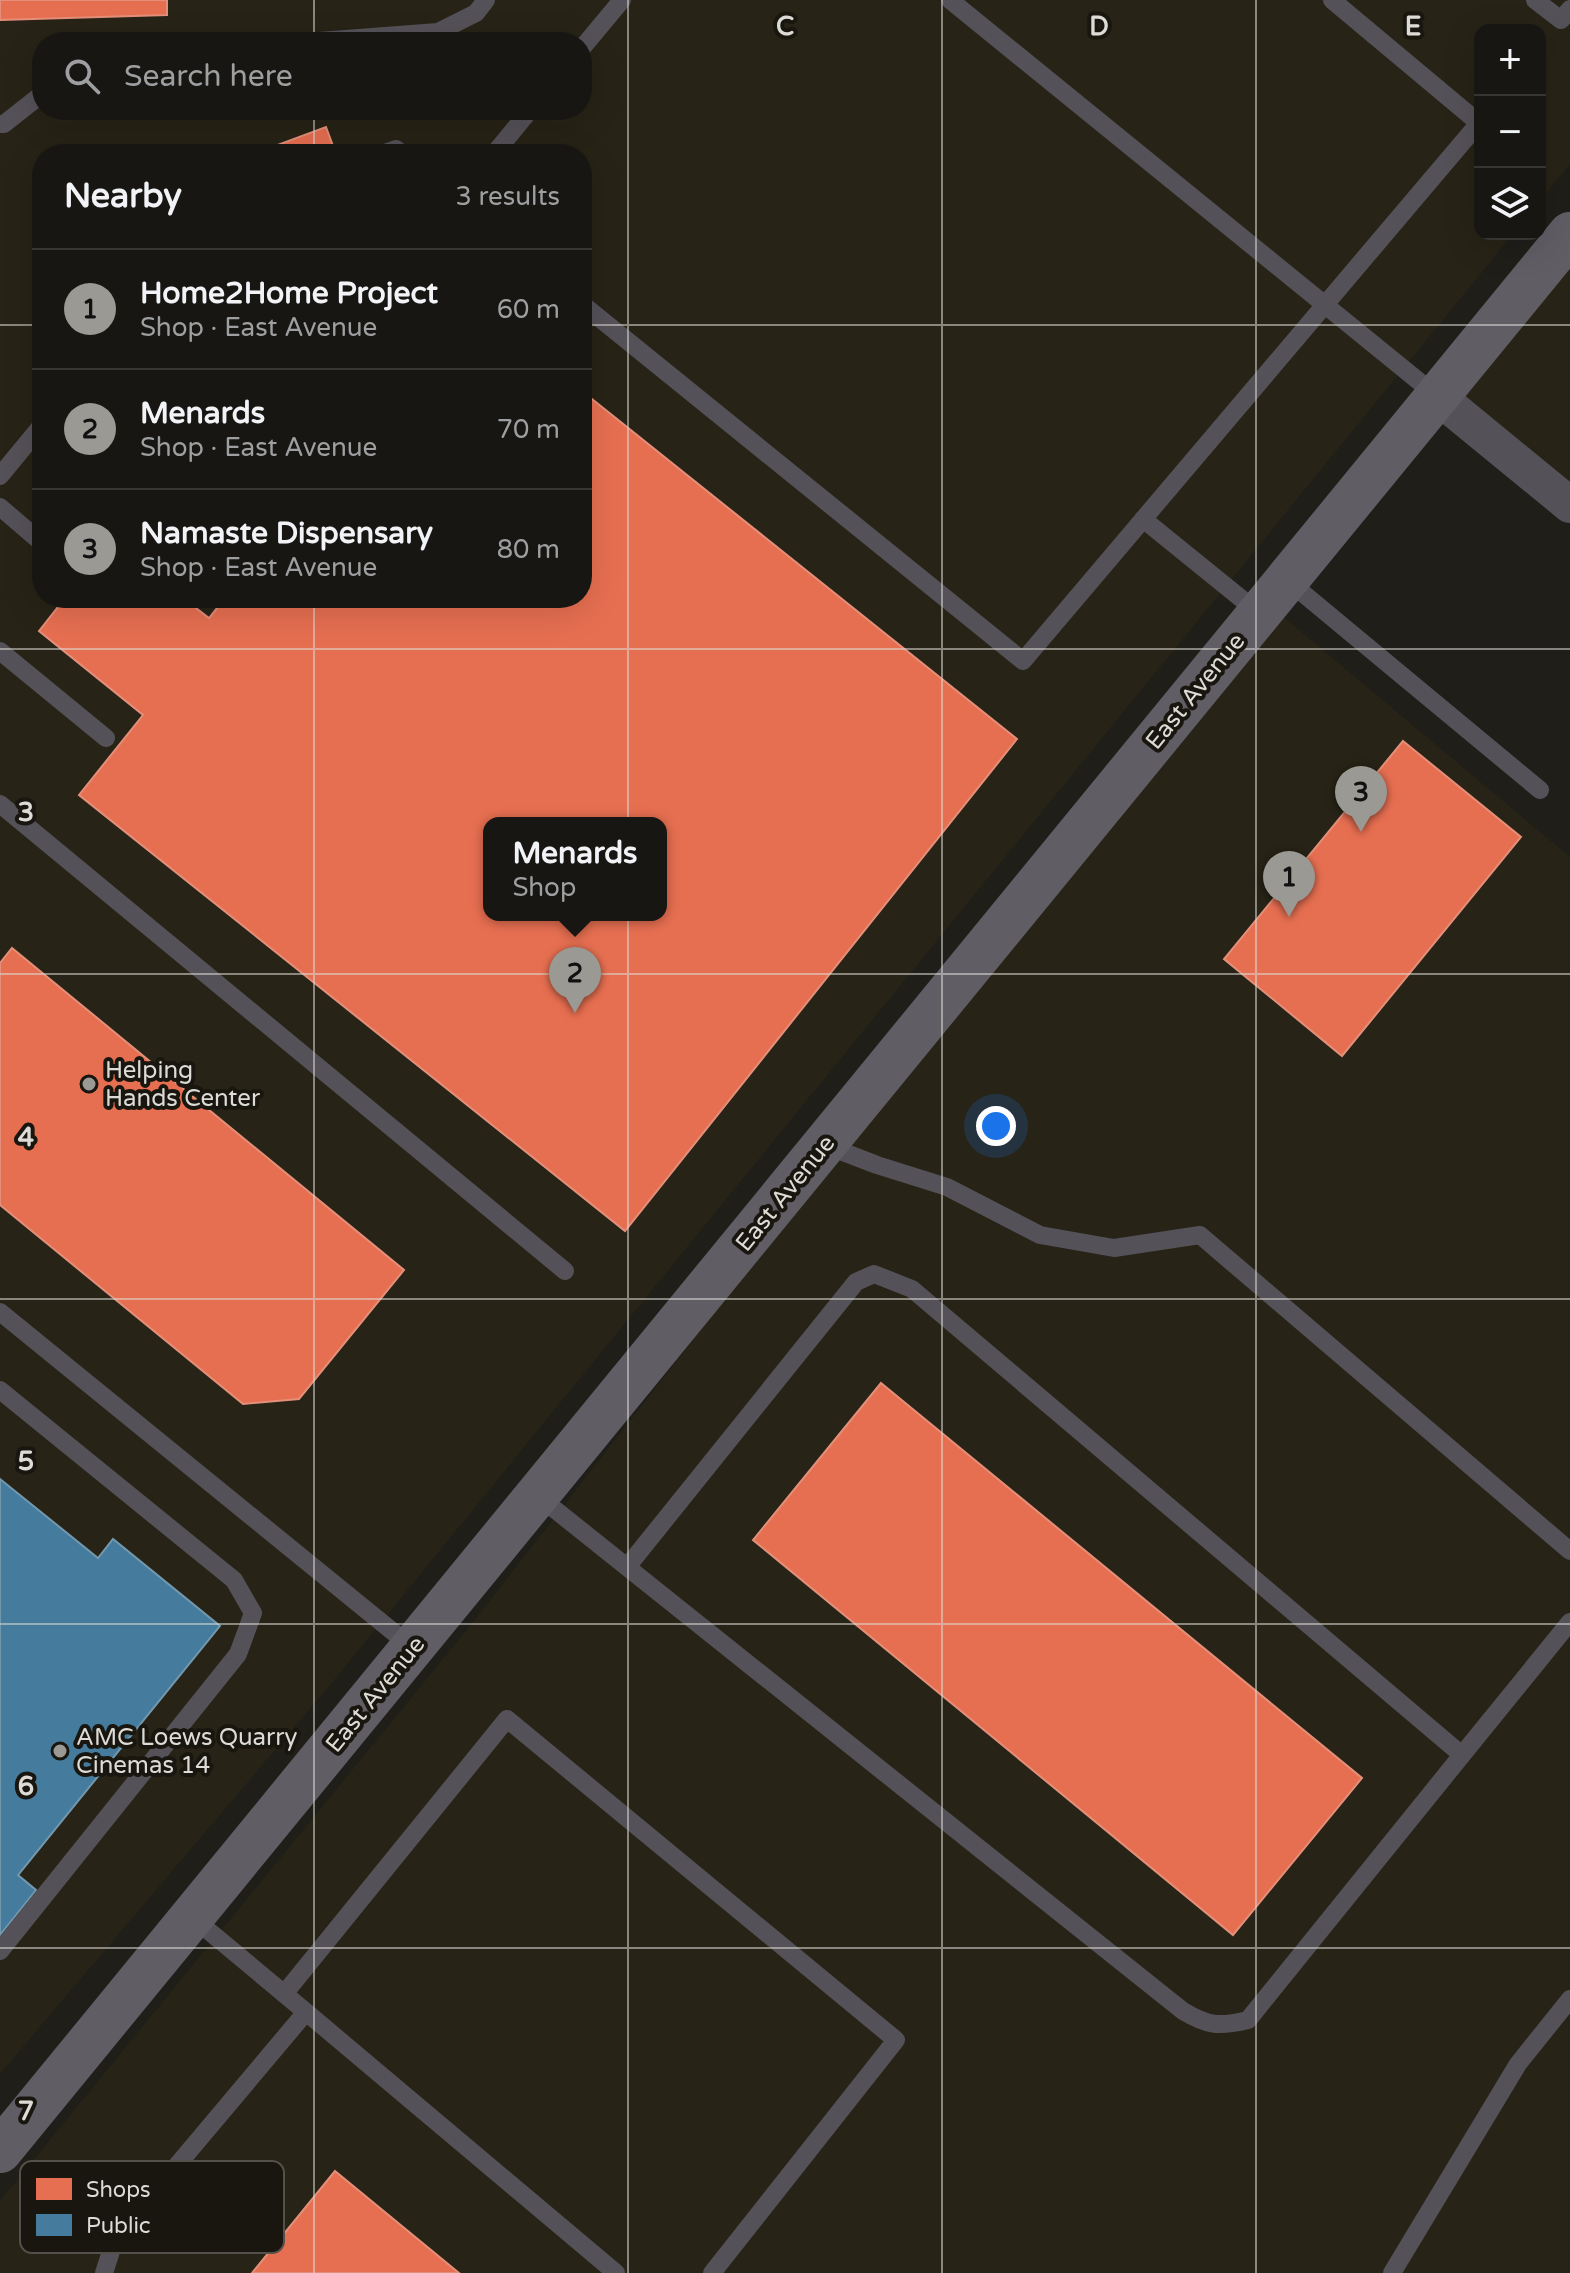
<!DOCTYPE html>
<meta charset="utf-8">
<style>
body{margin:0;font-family:"Varela Round",sans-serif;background:#201f1c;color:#f1f3f6}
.controls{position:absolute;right:24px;top:24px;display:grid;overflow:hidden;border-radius:16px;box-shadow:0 8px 32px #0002}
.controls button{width:72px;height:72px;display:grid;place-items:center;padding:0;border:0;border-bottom:2px solid #363533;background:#171613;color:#f1f3f6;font:40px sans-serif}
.you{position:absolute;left:996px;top:1126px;width:28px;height:28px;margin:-20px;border:6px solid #fff;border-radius:50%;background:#1a73e8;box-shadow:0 0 0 12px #1a73e833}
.badge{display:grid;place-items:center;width:52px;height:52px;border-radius:50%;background:#9a9993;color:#111;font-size:26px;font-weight:700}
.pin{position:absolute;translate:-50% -66px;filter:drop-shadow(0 2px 4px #0008)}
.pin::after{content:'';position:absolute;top:42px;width:28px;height:24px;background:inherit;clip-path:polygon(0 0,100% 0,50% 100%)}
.popup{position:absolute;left:483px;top:817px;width:184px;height:104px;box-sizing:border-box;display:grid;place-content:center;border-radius:16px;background:#171613;filter:drop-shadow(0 2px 6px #0005);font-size:26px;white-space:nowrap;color:#9e9fa0}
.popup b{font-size:30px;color:#f1f3f6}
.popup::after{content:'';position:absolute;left:50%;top:100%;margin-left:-16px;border:16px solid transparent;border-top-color:#171613}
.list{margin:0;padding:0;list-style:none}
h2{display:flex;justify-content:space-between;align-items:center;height:104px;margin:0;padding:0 32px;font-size:34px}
h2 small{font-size:26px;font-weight:400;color:#9e9fa0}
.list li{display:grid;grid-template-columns:52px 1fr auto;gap:24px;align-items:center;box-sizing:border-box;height:120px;padding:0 32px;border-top:2px solid #363533}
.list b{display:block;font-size:30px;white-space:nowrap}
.list p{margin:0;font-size:26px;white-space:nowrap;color:#9e9fa0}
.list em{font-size:26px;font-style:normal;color:#9e9fa0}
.icon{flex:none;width:44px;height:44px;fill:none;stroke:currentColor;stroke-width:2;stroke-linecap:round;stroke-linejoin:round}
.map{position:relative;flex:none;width:1570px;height:2273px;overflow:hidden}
.search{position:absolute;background:#171613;box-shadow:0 8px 32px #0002;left:32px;top:32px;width:560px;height:88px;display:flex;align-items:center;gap:20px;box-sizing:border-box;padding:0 28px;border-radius:32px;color:#9e9fa0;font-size:30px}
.panel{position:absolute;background:#171613;box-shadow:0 8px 32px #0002;left:32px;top:144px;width:560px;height:464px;border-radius:32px}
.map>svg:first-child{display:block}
</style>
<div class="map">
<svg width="1570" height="2273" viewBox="0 0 1570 2273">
<rect width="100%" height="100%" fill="#1f1e19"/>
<!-- built -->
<path fill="#272316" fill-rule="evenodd" d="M0 0H1570V164L1540 201V30H1480V234H1513L331 1684 0 2074ZM42 42H582V110H42ZM42 154H582V598H42ZM489 823H661V915H489Z
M1570 246V493L1449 391Z
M1274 609 1570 857V2273H0V2201L469 1627 1034 903Z"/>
<!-- shops -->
<path fill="#e76f51" stroke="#e48f79" stroke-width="2" fill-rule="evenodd" d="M0 0H167V15L0 20Z
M326 127 336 154H275L272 147Z
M582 391 1017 739 625 1231 79 795 143 715 39 631 65 598H183L209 618 225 598H582ZM489 823H661V915H489Z
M1403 741 1521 837 1342 1056 1224 959Z
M12 948 404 1270 299 1399 243 1404 0 1205V963Z
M881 1383 1362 1778 1233 1935 753 1540Z
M335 2171 459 2273H252Z"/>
<!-- public -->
<path fill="#457b9d" stroke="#7298ae" stroke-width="2" d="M0 1479 98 1558 113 1539 220 1626 18 1875 36 1890 0 1935Z"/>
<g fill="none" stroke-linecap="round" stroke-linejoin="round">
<!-- lane -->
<path stroke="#555158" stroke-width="18" d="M950 0 1437 396
M1535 0 1561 20 1570 9
M306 42 438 32 476 13 486 0
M582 48 622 0
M0 124H4L42 94
M382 154 396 149 402 154
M494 154 530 110
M582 304 1023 661 1479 123 1332 0
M0 476 42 425
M0 507 42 543
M1143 519 1259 613
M1287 580 1540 790
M0 651 106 738
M0 804 565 1271
M825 1145 877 1165 947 1187 1040 1235 1114 1248 1200 1235 1570 1551
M0 1312 413 1648
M0 1390 234 1580 253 1613 238 1654 0 1951
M538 1496 1183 2011C1208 2026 1219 2027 1248 2020L1462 1755 912 1289 874 1274 856 1282 627 1567
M1462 1755 1570 1622
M284 1994 507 1719 896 2040 712 2273
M306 2012 616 2273
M104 2273 115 2239 306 2012 192 1917
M1392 2273 1518 2064 1570 1999"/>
<!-- street -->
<path stroke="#555158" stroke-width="36" d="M1437 396 1570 505"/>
<!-- secondary -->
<path stroke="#605d65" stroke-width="44" d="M0 2151 1570 234"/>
</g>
<!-- grid -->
<path fill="none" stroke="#dcdbd5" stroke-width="2" stroke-opacity="0.55" d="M314 0V42M628 0V2273M942 0V2273M1256 0V2273M314 110V154M0 325H42M582 325H1570M314 598V2273M0 649H1570M0 974H1570M0 1299H1570M0 1624H1570M0 1948H1570"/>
<!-- markers -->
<g fill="#9a9993" stroke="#18160e" stroke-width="3">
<circle cx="89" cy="1084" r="8"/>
<circle cx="60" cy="1751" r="8"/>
</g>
<g text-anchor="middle" stroke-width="8" stroke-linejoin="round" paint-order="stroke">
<!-- street labels -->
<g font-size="24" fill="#dcdbd5" stroke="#18160e">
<text transform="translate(1195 691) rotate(-51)" y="8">East Avenue</text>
<text transform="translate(785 1193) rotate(-51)" y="8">East Avenue</text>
<text transform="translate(375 1694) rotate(-51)" y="8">East Avenue</text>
</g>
<!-- poi labels -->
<g font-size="24" fill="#dcdbd5" stroke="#18160e" text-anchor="start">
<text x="105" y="1078">Helping<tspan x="105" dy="28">Hands Center</tspan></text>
<text x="76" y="1745">AMC Loews Quarry<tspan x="76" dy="28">Cinemas 14</tspan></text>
</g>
</g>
<!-- legend -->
<rect x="20" y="2161" width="264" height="92" rx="12" fill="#18160e" stroke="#53514a" stroke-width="2"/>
<rect x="36" y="2178" width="36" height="22" fill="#e76f51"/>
<rect x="36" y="2214" width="36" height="22" fill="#457b9d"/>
<g font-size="22" fill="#dcdbd5">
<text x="86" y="2197">Shops</text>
<text x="86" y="2233">Public</text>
</g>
<g font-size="26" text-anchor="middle" font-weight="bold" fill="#dcdbd5" stroke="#18160e" stroke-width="8" stroke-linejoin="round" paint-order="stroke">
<text x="785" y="35">C</text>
<text x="1099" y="35">D</text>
<text x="1413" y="35">E</text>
<text x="26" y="821">3</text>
<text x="26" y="1146">4</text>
<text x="26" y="1470">5</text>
<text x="26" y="1795">6</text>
<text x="26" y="2120">7</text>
</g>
</svg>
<div class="controls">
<button>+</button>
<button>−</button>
<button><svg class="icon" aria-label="layers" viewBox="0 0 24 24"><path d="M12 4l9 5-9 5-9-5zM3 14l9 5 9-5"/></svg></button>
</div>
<div class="you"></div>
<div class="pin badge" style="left:1289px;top:917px">1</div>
<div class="pin badge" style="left:575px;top:1013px">2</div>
<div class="popup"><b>Menards</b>Shop</div>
<div class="pin badge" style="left:1361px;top:832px">3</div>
<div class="search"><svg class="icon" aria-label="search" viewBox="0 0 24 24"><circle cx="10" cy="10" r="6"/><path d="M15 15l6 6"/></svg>Search here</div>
<section class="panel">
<h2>Nearby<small>3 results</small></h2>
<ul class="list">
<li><span class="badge">1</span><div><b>Home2Home Project</b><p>Shop · East Avenue</p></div><em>60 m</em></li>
<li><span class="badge">2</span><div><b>Menards</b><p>Shop · East Avenue</p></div><em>70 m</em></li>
<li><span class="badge">3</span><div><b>Namaste Dispensary</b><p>Shop · East Avenue</p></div><em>80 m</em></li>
</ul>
</section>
</div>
